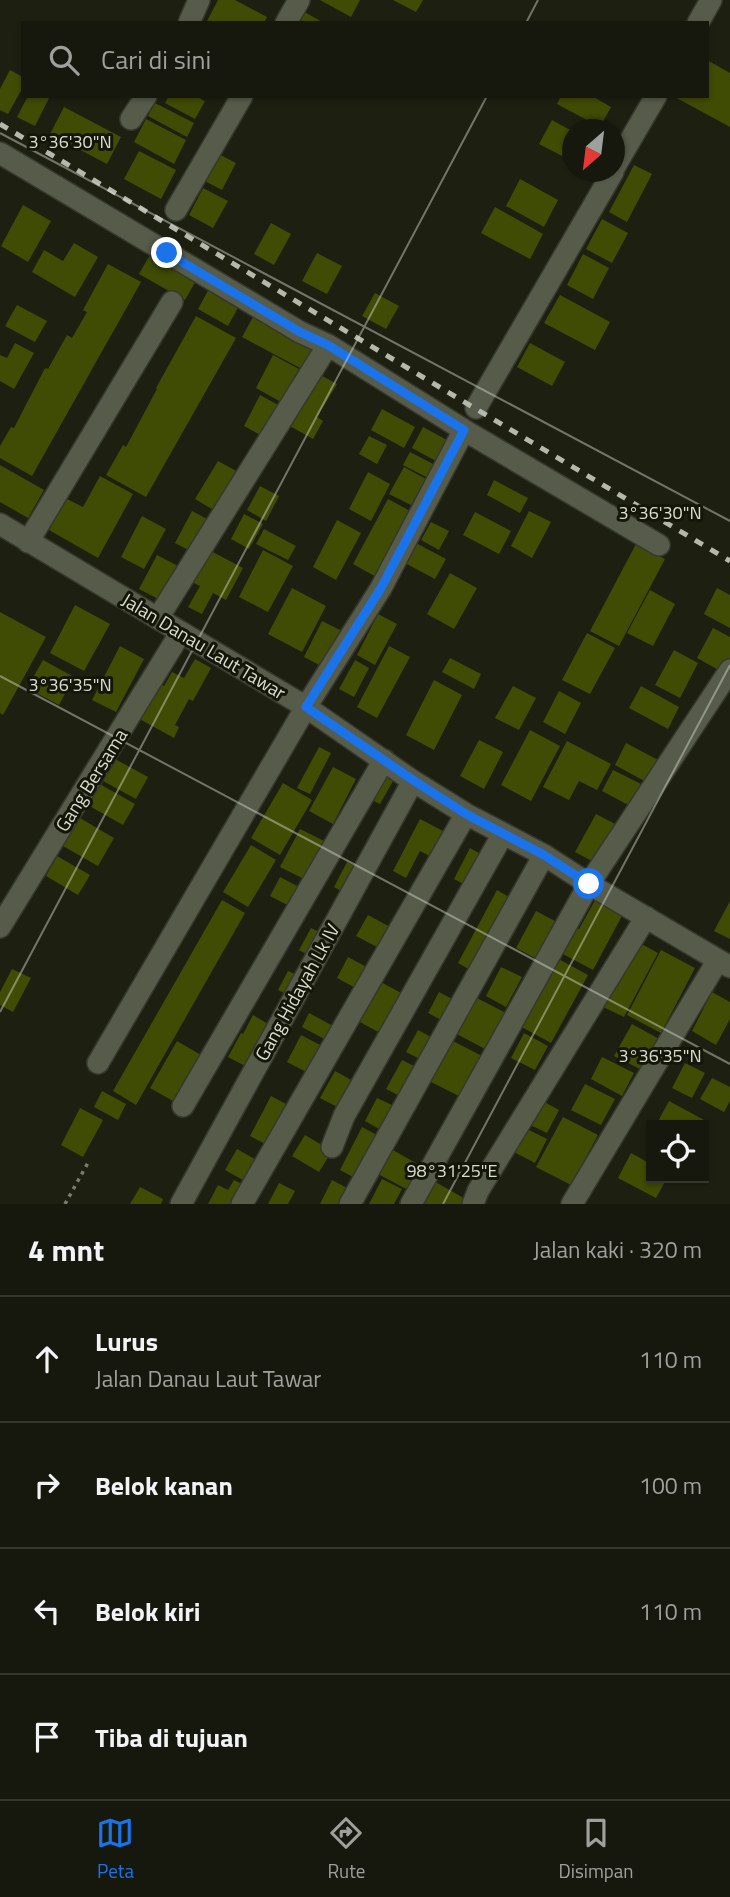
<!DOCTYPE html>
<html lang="id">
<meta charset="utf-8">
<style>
body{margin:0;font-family:"Titillium Web",sans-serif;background:#23251b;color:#f1f3f6}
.controls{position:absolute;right:21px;bottom:21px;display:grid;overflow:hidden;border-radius:0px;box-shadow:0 2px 5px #0004}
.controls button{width:63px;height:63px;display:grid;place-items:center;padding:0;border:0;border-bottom:2px solid #35372e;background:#16180d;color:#f1f3f6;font:35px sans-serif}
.compass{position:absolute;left:562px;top:119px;width:63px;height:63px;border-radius:50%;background:#16180d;box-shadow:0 2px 5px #0004;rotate:208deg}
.stop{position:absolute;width:21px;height:21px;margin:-16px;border:5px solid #1a73e8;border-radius:50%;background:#fff}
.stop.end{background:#1a73e8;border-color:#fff;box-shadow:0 2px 7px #0008}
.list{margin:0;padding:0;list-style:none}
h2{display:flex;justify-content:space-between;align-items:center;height:91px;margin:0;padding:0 28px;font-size:30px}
h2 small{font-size:23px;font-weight:400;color:#9ea09d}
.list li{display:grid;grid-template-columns:46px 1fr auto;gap:21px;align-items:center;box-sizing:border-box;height:126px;padding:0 28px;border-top:2px solid #35372e}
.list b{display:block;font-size:26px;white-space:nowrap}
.list p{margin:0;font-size:23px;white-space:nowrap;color:#9ea09d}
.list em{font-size:23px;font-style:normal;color:#9ea09d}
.icon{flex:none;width:38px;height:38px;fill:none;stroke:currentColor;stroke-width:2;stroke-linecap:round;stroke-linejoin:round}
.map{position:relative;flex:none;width:730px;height:1204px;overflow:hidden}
.search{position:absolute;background:#16180d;box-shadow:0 2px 5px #0004;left:21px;right:21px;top:21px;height:77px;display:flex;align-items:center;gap:18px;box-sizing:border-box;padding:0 24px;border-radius:0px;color:#9ea09d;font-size:26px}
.sheet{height:595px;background:#16180d}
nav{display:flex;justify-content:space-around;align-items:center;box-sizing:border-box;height:98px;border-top:2px solid #35372e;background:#16180d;font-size:19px;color:#9ea09d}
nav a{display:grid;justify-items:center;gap:4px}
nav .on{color:#1a73e8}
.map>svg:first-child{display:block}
</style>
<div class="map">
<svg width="730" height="1204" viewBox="0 0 730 1204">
<rect width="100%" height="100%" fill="#1d2011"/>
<!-- building -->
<path fill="#404b03" d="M218 0H235L267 17 264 23H206Z
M320 0H360L351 17Z
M393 0H423L416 12Z
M301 10 324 23H294Z
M707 60 730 73V127L673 96H707Z
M10 70 23 77V87L8 114 0 110V89Z
M28 96H50L35 126 17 117Z
M169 96H195L205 101 195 119 165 103Z
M561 96H592L611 107 600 127 557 104Z
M155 103 194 123 187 137 148 116Z
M64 107 121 137 107 164 50 134Z
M146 119 186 140 174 164 134 142Z
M552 120 572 131V161L539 144Z
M139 151 176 170 161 199 124 179Z
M215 152 236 163 222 190 201 179Z
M634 165 652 174 627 222 609 212Z
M520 179 558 200 544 227 506 206Z
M203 188 228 201 213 228 189 215Z
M23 205 51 221 28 262 1 246Z
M495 207 543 234 530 259 481 233Z
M602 219 628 233 612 263 586 249Z
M271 223 291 234 274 265 254 254Z
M74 243 98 257 75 297 32 272 44 250 63 261Z
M151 253 197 279 185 300 139 274Z
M317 253 342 266 327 294 302 281Z
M583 254 609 268 593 299 567 285Z
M108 264 141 282 32 476 0 458V446L11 427 14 428 45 368 48 369 67 335 72 338 87 312 83 310Z
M210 287 240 304 228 326 198 309Z
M375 293 399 306 386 329 362 316Z
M560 295 610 322 595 350 544 323Z
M17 305 47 321 35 342 5 326Z
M196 316 236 338 146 497 106 475 123 445 126 447 157 389 156 388Z
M253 317 313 348 302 369 242 337Z
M15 343 34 353 14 389 0 381V355L7 358Z
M530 343 565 362 552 386 517 367Z
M273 355 299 369 281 402 256 388Z
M317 373 337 384 317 417 323 421 313 439 288 425Z
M260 395 280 406 264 437 244 426Z
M382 409 415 427 404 448 371 430Z
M423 427 447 440 436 461 412 448Z
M369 436 387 445 377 464 359 454Z
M410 452 435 465 428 478 403 465Z
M218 461 240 473 217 512 195 499Z
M0 465 44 490 28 518 0 502Z
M404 467 426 479 411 505 389 494Z
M368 472 390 484 371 521 349 509Z
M100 476 133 494 98 558 49 530 67 499 83 507Z
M494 480 528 498 520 513 487 495Z
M260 486 279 496 266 521 247 510Z
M388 499 414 513 378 578 353 564Z
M192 511 211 521 194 553 175 543Z
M529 511 551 522 532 558 511 546Z
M475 512 511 531 499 554 463 535Z
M244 514 263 524 249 549 231 539Z
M142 516 166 529 144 569 121 557Z
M337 520 361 533 336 580 313 567Z
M431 522 449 531 439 550 421 540Z
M264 529 296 546 288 560 256 544Z
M414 542 446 559 435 579 403 562Z
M636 544 665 559 619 646 590 631Z
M209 550 243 568 226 600 213 593 202 614 188 607 200 586 192 582Z
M263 550 293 566 268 612 239 597Z
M157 555 180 567 162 601 139 589Z
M450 573 477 588 454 629 427 614Z
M292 588 326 606 302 652 268 634Z
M717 588 730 595V628L704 614Z
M650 590 675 604 653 646 627 633Z
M75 605 110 624 84 671 50 653Z
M0 612 46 637 3 715 0 713Z
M378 614 397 624 375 665 357 655Z
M322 621 344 632 325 668 304 657Z
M713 628 730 637V662L724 673 697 658Z
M587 633 615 648 590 694 562 680Z
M120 646 144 659 116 712 92 700Z
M389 646 410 657 377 718 357 707Z
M674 650 698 663 680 698 655 685Z
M450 658 481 674 474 689 442 672Z
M195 659 211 668 193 701 189 699 175 725 179 727 174 738 134 716 153 680 164 686 172 672 184 678Z
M43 660 74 677 59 705 27 688Z
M355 660 369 668 354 697 339 689Z
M434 680 462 695 434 750 406 735Z
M513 686 536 698 519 730 495 718Z
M641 686 679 707 668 729 629 708Z
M559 691 581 703 565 734 543 722Z
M530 730 560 746 531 801 501 785Z
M479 740 503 752 484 789 460 776Z
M567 741 611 764 597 790 579 781 569 800 543 787Z
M626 743 660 761 648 783 615 765Z
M319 747 331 753 310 794 297 788Z
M115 759 148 777 136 799 103 781Z
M333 767 356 779 333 824 309 811Z
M613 770 643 785 632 807 602 791Z
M381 774 393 781 380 804 368 798Z
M98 783 135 804 123 825 86 804Z
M283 783 312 800 280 855 251 838Z
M596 814 619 826 599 865 575 852Z
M80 818 114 838 98 866 63 846Z
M420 819 447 833 434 858 420 851 406 878 393 871Z
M300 829 324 841 304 879 280 867Z
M251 845 276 860 248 907 223 892Z
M470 848 486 857 469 887 454 879Z
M57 856 90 875 78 895 46 876Z
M347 862 363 870 350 896 334 887Z
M280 877 303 889 293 908 270 896Z
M497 890 511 898 472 971 458 963Z
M597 897 624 912 593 970 559 952 573 926 579 929Z
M222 900 245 913 136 1105 113 1091Z
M730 901V939L714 931Z
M536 911 555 921 535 958 516 948Z
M368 915 392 928 381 949 356 936Z
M311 928 325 935 313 958 299 950Z
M636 941 658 953 624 1017 601 1006Z
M661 950 695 968 661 1033 627 1015Z
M553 956 588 975 551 1043 516 1024Z
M348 957 372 970 361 991 337 978Z
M501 967 522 977 506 1007 486 996Z
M12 969 31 978 13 1012 0 1005V992Z
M288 971 299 976 288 995 278 990Z
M377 980 405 995 384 1035 356 1020Z
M439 992 454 1000 443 1021 428 1013Z
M712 992 730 1002V1019L716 1045 692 1031Z
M473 996 506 1013 487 1050 453 1032Z
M309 1013 335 1027 328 1041 302 1027Z
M253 1015 270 1025 247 1067 228 1057 241 1033 243 1034Z
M632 1024 661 1040 644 1071 614 1056Z
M418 1030 433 1038 422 1060 406 1052Z
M524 1033 548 1046 535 1070 511 1058Z
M301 1035 326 1048 312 1075 287 1062Z
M451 1040 482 1056 461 1097 429 1081Z
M177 1041 201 1055 185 1100 176 1095 173 1101 150 1088Z
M602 1057 634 1073 622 1096 591 1079Z
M402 1060 416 1067 400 1096 386 1089Z
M685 1063 705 1073 692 1098 672 1088Z
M335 1071 355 1082 341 1109 320 1098Z
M712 1078 730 1087V1101L724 1112 700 1099Z
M585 1084 615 1099 601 1125 571 1110Z
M102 1091 126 1104 118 1120 94 1107Z
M271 1096 288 1105 267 1145 250 1136Z
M377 1098 394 1106 381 1130 365 1121Z
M539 1099 559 1110 547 1133 526 1123Z
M669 1101 704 1120 701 1125H656Z
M80 1108 103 1120 83 1157 61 1145Z
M563 1117 598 1135 571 1185 536 1167Z
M362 1127 377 1135 355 1178 340 1170Z
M525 1128 547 1139 535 1163 512 1151Z
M305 1135 332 1151 319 1172 292 1156Z
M237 1149 262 1163 250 1184 225 1170Z
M391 1149 423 1167 410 1191 378 1174Z
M631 1153 651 1164V1178H667L656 1198 618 1178Z
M382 1179 402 1189 394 1204H369Z
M234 1180 248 1187 240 1204H208L218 1185 228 1190Z
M332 1180 347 1188 339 1204H320Z
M432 1180 467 1200 465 1204H419Z
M279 1183 295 1191 288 1204H268Z
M140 1187 163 1199 161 1204H130Z"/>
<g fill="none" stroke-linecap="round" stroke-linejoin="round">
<defs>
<path id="minor" d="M189 23 199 0
M286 23 299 0
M698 23 711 0
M131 119 146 96
M0 153 300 332 328 345 464 430 659 545
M614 168 656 96
M176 210 242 96
M476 408 613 172
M0 524 306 707 413 781 466 814 544 855 589 884 730 967
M28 542 172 302
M158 618 328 345
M0 927 181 632
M98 1063 306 707 381 588 464 430
M183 1106 384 760
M332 1147 344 1116 503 834
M181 1204 413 781
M242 1204 466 814
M350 1204 544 855
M411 1204 589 884 730 670
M473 1204 478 1191 646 917
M572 1204 718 960"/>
</defs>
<!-- minor casing -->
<use href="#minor" stroke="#36382f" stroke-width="24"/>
<!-- path -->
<path stroke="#797c70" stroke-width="3.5" stroke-dasharray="3.5 5" stroke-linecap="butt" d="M65 1204 89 1161"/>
<!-- minor -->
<use href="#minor" stroke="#575b4a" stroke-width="21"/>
<!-- rail -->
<path stroke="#b5b8ad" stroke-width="5" stroke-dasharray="9 9" stroke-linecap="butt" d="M0 124 730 561"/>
</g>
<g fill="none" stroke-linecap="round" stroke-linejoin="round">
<!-- route -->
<path stroke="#1a73e8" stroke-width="9" d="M167 253 300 332 328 345 464 430 381 588 306 707 413 780 466 814 544 855 589 884"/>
</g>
<!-- ticks -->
<path fill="none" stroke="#d9dcd2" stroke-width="2" stroke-opacity="0.45" d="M526 23 538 0M0 133 730 521M0 676 730 1064M0 1012 487 96M443 1204 730 665"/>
<g text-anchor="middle" stroke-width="6" stroke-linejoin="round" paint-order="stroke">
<!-- street labels -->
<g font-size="19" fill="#d9dcd2" stroke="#141708">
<text transform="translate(204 646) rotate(31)" y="7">Jalan Danau Laut Tawar</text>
<text transform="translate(91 780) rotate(-58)" y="7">Gang Bersama</text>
<text transform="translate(297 992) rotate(-61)" y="7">Gang Hidayah Lk IV</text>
</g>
</g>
<g font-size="18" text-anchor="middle" fill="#d9dcd2" stroke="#141708" stroke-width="6" stroke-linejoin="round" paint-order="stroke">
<text x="70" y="148">3°36'30"N</text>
<text x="660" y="519">3°36'30"N</text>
<text x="70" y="691">3°36'35"N</text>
<text x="660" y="1062">3°36'35"N</text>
<text x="452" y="1177">98°31'25"E</text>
</g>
</svg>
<div class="controls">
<button><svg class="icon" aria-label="locate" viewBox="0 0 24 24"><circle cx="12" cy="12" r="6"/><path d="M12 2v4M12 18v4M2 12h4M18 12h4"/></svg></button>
</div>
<svg class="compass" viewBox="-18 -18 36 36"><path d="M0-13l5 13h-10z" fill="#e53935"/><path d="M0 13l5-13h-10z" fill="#9ea09d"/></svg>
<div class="stop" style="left:589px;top:884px"></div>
<div class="stop end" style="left:167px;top:253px"></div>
<div class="search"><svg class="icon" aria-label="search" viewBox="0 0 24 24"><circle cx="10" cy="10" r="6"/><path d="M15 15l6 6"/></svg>Cari di sini</div>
</div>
<section class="sheet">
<h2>4 mnt<small>Jalan kaki · 320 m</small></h2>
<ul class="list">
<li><svg class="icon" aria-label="ahead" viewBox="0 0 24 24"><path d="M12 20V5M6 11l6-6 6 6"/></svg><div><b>Lurus</b><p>Jalan Danau Laut Tawar</p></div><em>110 m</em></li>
<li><svg class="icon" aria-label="right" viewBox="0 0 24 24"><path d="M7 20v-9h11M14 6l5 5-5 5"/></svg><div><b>Belok kanan</b></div><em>100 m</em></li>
<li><svg class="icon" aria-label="left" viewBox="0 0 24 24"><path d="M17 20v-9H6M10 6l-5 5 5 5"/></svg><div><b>Belok kiri</b></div><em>110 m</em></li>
<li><svg class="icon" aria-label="arrive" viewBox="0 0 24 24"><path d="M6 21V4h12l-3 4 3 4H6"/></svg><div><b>Tiba di tujuan</b></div></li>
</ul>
</section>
<nav>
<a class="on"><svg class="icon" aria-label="map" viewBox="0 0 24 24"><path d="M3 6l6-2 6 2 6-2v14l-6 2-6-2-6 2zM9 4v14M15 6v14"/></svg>Peta</a>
<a><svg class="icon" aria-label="directions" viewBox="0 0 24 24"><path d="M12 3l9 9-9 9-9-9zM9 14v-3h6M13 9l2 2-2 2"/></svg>Rute</a>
<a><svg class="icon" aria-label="saved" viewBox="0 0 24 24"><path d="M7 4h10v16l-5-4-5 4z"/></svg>Disimpan</a>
</nav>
